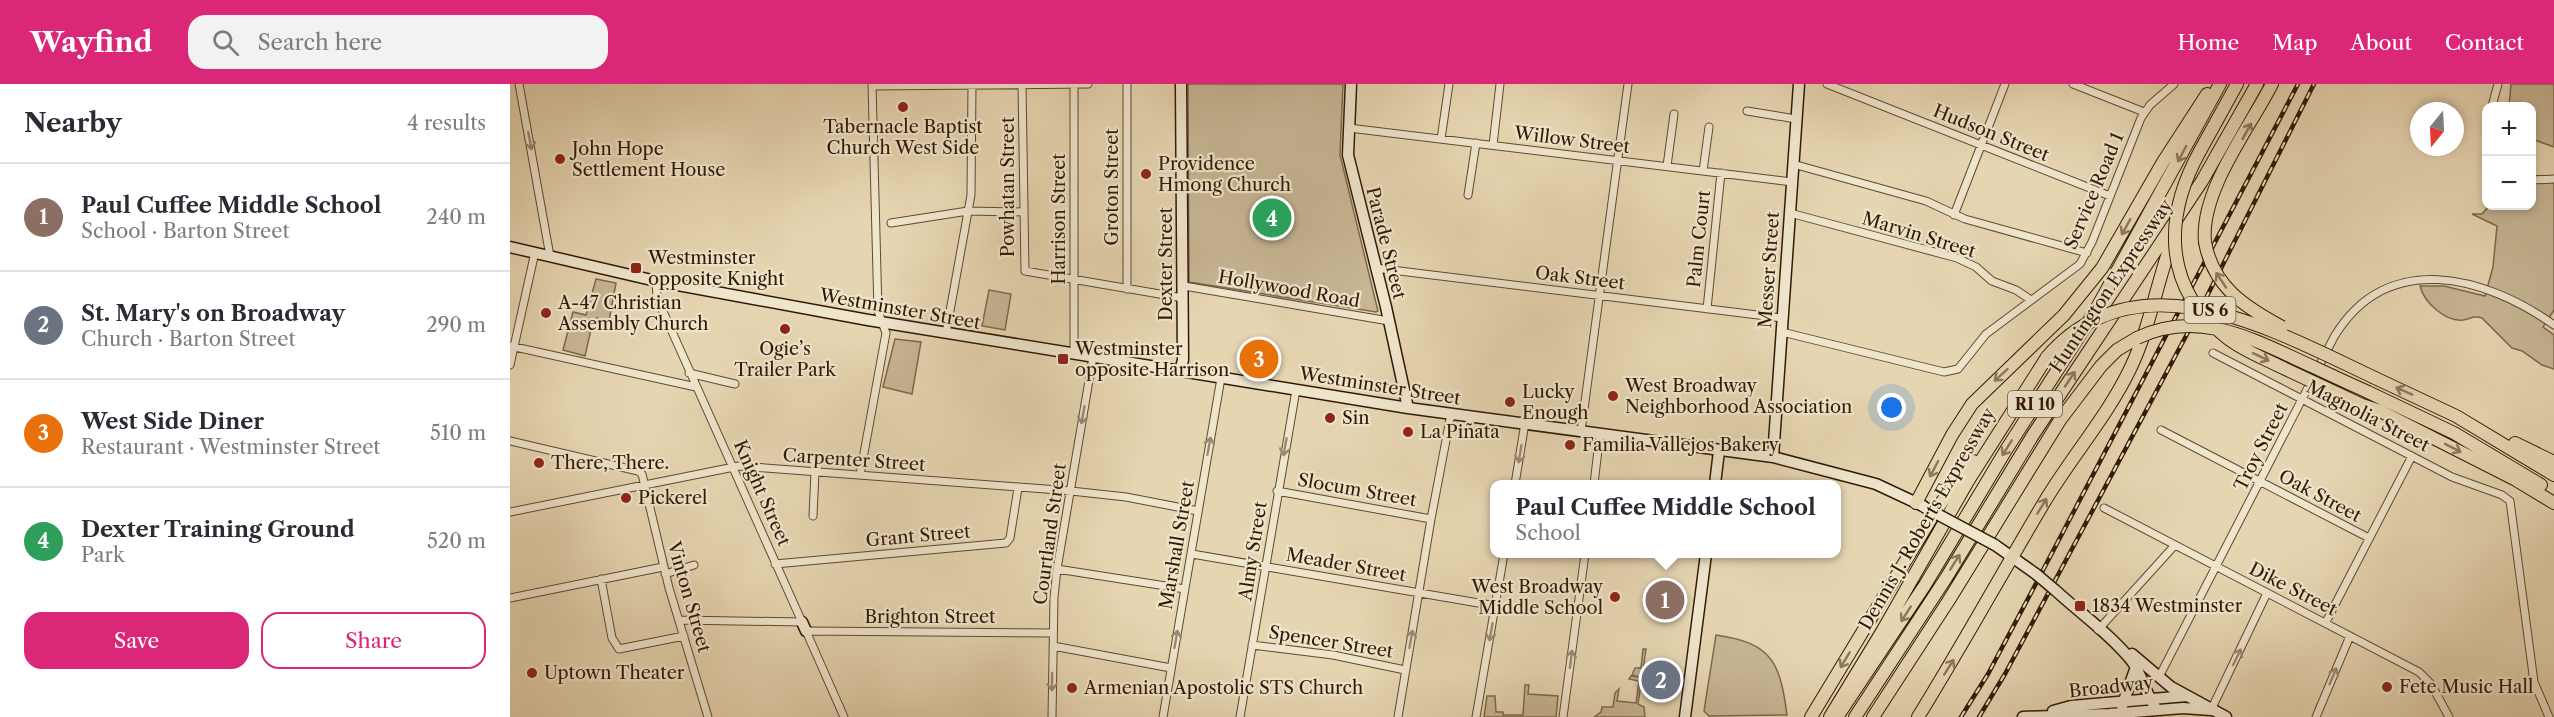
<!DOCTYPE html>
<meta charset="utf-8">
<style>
body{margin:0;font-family:"Libre Caslon Text",serif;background:#f2f2f3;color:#2b2b33}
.controls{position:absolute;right:18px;top:18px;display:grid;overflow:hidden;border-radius:12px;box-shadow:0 3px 9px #0003}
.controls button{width:54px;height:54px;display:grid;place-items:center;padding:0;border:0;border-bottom:2px solid #e1e1e2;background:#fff;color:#2b2b33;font:30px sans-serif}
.compass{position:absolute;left:1900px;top:18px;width:54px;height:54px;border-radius:50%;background:#fff;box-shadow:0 3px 9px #0003;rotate:198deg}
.you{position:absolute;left:1382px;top:324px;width:21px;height:21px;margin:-15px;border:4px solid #fff;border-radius:50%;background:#1a73e8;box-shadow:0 0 0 9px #1a73e833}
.badge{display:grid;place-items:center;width:39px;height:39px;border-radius:50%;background:#db2777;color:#fff;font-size:20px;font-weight:700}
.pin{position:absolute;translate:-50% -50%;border:3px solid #fff;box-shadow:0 2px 6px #0006}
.popup{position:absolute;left:980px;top:396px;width:351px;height:78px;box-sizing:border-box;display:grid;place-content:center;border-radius:12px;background:#fff;filter:drop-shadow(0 2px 4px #0005);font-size:20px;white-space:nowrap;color:#7c7c81}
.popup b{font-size:22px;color:#2b2b33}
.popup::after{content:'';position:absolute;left:50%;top:100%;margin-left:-12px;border:12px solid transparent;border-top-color:#fff}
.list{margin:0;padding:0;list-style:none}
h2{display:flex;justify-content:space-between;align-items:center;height:78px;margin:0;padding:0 24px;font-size:26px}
h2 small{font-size:20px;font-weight:400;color:#7c7c81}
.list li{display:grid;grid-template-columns:39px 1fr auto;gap:18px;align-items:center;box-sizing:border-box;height:108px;padding:0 24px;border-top:2px solid #e1e1e2}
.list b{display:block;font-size:22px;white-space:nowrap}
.list p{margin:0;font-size:20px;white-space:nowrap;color:#7c7c81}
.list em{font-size:20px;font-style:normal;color:#7c7c81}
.actions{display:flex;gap:12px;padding:18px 24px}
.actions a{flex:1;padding:14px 0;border:2px solid #db2777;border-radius:18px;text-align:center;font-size:21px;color:#db2777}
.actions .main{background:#db2777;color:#fff}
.icon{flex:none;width:33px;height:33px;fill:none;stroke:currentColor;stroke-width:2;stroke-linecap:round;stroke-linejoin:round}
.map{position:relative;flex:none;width:2044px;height:633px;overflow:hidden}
header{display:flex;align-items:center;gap:36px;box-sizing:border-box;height:84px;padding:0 30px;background:#db2777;color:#fff}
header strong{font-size:28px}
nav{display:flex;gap:33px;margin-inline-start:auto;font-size:21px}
.search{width:420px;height:54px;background:#f2f2f3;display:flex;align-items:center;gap:15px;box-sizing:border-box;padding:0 21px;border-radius:18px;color:#7c7c81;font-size:22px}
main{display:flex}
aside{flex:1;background:#fff}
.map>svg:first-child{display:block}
</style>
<header>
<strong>Wayfind</strong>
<div class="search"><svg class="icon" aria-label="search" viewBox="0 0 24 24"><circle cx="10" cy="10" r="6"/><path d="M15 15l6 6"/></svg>Search here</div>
<nav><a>Home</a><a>Map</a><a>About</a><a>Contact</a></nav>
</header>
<main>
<aside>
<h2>Nearby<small>4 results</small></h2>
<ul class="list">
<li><span class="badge" style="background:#8d6e63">1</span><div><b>Paul Cuffee Middle School</b><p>School · Barton Street</p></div><em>240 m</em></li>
<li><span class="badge" style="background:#6b7280">2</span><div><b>St. Mary's on Broadway</b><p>Church · Barton Street</p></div><em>290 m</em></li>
<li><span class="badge" style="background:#e8710a">3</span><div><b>West Side Diner</b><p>Restaurant · Westminster Street</p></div><em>510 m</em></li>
<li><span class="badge" style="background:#2e9e5b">4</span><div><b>Dexter Training Ground</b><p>Park</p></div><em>520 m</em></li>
</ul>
<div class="actions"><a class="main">Save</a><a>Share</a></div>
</aside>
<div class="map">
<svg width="2044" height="633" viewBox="0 0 2044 633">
<rect width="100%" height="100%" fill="#e6d5b1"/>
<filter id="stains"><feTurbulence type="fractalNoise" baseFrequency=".00333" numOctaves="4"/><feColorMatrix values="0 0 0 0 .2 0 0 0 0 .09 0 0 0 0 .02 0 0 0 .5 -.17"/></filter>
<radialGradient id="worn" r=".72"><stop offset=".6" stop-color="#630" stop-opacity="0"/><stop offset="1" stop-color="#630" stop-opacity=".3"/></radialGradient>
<!-- green -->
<path fill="#c7b594" stroke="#7c684c" stroke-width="1.5" d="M678 0H833L830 71 868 227 866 228 679 198Z
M2001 0H2044V63L2022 55V22H1999Z
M2022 92H2044V226L2033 243 2044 251V285L2032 281 2012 267 2002 264 1972 234C1964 231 1960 235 1953 236 1935 238 1914 218 1910 202H1934L1975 212 1983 183 1987 142 1962 130H1972L1979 122H2022Z
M86 195 106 199 99 237 87 234 85 241H82L75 272 53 266 63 228 76 231Z
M479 206 501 210 495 246 472 242Z
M385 255 411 258 402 310 373 303Z
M1206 551C1262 559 1270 578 1277 631L1199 632 1194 627Z
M1133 565H1136L1128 620 1134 623 1135 633H1084L1091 628 1092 623H1103L1105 609 1109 605 1107 617 1126 619 1129 597 1119 595 1121 592 1128 593 1122 591 1125 584H1131Z
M1015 601H1019L1018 610 1048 612 1046 633H974L977 612H985L986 628H993V631H1013Z"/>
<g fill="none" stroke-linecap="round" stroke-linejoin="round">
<defs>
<path id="street" d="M9 0 40 172
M512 0 515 187 673 214
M564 0V270
M1317 0 1600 112
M1563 0 1634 28
M362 2 578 0
M1982 22 1988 0
M1237 27 1286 35
M839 44 1282 98
M931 55 939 0
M983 61 990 0
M1283 80 1416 117 1455 135 1577 169
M1157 82 1164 30
M1193 87 1199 43
M2022 96 2044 95
M958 111 966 59
M1280 129 1447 174 1466 183 1482 197 1506 206 1521 216
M1444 131 1495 0
M381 139 458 127 513 128
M865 184 1272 234
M146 197 147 214 292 538 169 536
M674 202 879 237
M617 205V0
M1197 225 1211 89
M1272 248 1434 288 1448 285 1476 250 1570 180 1582 158 1631 34 1640 21 1664 0
M436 249 461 111 462 0
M0 262 186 303
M1703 269 1942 393 1992 411 2000 417 2024 598 2039 633
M0 281 25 168
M179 289 225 300
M1651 346 1859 454
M1071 347 1118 0
M0 357 128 387 132 390 159 504 198 633
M350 391 376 249 368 227 362 0
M1005 400 1015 339
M1084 400 1090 349
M767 407 921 435
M1594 424 1909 588 1921 600 1939 633
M0 428 229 382 561 407 616 413 688 427
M303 432 305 388
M682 470 986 522
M265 480 496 459 500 454 508 404
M547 485 675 505
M155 490 184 481
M91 495 102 554 109 565 174 552
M0 514 153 483
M1816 538 1902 372
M1588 546 1665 461
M742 561 823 571 895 586
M543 562 661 584
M1649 593 1824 253C1877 165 1975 192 2044 241
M1701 626 1757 509
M334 633 296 547 543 549
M542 633 544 513 547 485 583 273
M653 633 711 294
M730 633 786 306
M888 633 921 435 941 330
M966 633 994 470
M1053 633 1075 470
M1806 633 1840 552"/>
<path id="secondary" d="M841 0 838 71 876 223 898 324
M0 163 146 197 358 236 898 324 1263 373 1366 400 1413 422
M670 287 673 276 671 0
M1263 373 1289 0
M1205 400 1209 367
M1485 461 1526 490
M1545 506C1569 528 1601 551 1621 576 1633 591 1635 610 1647 626
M292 538 296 547
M1622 570 1661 603 1716 633
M1612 622 1626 583
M1543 627 1561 622 1677 612
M1175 633 1196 470
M1513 633 1599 630 1673 624 1701 626"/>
<path id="highway" d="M1690 67 1727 0
M1695 158C1690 107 1739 45 1762 0
M1865 294 1946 332 2044 391
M1858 308 1944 349 2031 401
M1852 321 1870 327 2006 396 2044 419
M2005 359 2044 378
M1406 419 1442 351 1462 320 1554 231 1592 184 1653 78 1697 10
M1301 633 1425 428 1449 393 1463 377
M1320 633 1373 546 1458 397 1537 273
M1327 633 1415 501 1496 366 1584 229 1710 0
M1345 633 1436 494 1523 351 1692 97 1747 0
M1363 633 1439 516 1550 336 1591 282 1607 266 1627 254
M1408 633C1452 562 1492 489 1535 417 1562 372 1599 330 1621 283 1641 241 1648 192 1665 149"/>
</defs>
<!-- street casing -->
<use href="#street" stroke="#5e492f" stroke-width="9"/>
<!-- secondary casing -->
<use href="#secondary" stroke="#311a04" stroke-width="13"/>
<!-- highway casing -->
<use href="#highway" stroke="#311a04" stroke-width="14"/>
<!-- street -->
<use href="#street" stroke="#efe4cc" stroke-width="7"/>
<!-- secondary -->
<use href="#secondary" stroke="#efe4cc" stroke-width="10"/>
<!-- highway -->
<use href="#highway" stroke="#e6d5b1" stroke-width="12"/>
<defs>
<path id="rail" d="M1451 633 1478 590 1521 509 1788 0
M1469 633 1495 590 1691 224 1804 0"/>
</defs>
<!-- rail casing -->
<use href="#rail" stroke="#311a04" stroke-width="4.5"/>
<!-- rail -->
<use href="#rail" stroke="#efe4cc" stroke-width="2" stroke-dasharray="7" stroke-linecap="butt"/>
<defs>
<path id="secondary-bridge" d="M1414 423 1485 461
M1526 490 1545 506"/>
<path id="highway-bridge" d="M1690 67C1654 132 1652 203 1716 253 1732 266 1751 273 1769 282 1797 295 1824 308 1852 321
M1695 158C1703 203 1735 223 1772 243
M1627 254C1682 228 1731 249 1782 273 1808 285 1833 297 1858 308
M1537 273C1628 168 1767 248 1865 294"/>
</defs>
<!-- secondary-bridge casing -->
<use href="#secondary-bridge" stroke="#311a04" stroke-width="13" stroke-linecap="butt"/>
<!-- highway-bridge casing -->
<use href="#highway-bridge" stroke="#311a04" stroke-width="14" stroke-linecap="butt"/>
<!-- secondary-bridge -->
<use href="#secondary-bridge" stroke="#efe4cc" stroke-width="10"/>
<!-- highway-bridge -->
<use href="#highway-bridge" stroke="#e6d5b1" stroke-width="12"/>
</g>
<!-- one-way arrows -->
<defs><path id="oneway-shaft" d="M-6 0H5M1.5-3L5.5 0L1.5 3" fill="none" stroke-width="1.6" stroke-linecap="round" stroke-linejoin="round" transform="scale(1.5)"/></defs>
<g stroke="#8c785a">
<use href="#oneway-shaft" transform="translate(1737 47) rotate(-61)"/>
<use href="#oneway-shaft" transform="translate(1672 70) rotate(118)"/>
<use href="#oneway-shaft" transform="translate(1616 143) rotate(119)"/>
<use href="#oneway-shaft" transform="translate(1711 196) rotate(-124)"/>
<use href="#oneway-shaft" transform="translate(1751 273) rotate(25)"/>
<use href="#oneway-shaft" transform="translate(1491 291) rotate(138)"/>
<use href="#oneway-shaft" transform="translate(1560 295) rotate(-56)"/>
<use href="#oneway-shaft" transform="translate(1894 307) rotate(-156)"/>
<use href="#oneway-shaft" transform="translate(1497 364) rotate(122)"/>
<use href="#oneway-shaft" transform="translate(1943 364) rotate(27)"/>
<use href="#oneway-shaft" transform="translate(1424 385) rotate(118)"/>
<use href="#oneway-shaft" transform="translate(1532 422) rotate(-59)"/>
<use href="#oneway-shaft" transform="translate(1445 478) rotate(-58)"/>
<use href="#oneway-shaft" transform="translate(1396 530) rotate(123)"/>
<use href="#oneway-shaft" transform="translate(1335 576) rotate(121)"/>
<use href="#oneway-shaft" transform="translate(1439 583) rotate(-58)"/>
</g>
<g stroke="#9a8972">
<use href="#oneway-shaft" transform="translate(20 57) rotate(79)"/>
<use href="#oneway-shaft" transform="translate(573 331) rotate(100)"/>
<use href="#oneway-shaft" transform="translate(699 362) rotate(-80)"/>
<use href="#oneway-shaft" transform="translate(775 363) rotate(100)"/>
<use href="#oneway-shaft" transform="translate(1010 370) rotate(99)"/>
<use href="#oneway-shaft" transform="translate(981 548) rotate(100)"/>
<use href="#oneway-shaft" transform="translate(666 555) rotate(-80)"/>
<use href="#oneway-shaft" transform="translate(901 555) rotate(-80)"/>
<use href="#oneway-shaft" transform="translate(1727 573) rotate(-64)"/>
<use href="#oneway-shaft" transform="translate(1061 575) rotate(-83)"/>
<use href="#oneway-shaft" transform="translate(1823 592) rotate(-67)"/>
<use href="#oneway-shaft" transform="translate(542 598) rotate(91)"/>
</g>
<!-- markers -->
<g fill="#8f2418" stroke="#efe4cc" stroke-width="2">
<circle cx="393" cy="23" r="6"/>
<circle cx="50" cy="75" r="6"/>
<circle cx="636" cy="90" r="6"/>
<rect x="120" y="178" width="12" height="12" rx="3"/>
<circle cx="36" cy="229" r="6"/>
<circle cx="275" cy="245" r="6"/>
<rect x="547" y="269" width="12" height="12" rx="3"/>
<circle cx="1103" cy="312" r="6"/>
<circle cx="1000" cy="318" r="6"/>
<circle cx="820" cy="334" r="6"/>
<circle cx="898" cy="348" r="6"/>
<circle cx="1060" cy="361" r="6"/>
<circle cx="29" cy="379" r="6"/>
<circle cx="116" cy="414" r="6"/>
<circle cx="1105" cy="513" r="6"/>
<rect x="1564" y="516" width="12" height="12" rx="3"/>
<circle cx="22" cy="589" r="6"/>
<circle cx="1877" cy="603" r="6"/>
<circle cx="562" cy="604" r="6"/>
</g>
<g text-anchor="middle" stroke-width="4.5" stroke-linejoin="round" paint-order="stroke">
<!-- shield labels -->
<g fill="#efe4cc" stroke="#6a5740" stroke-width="1.5">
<rect x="1674.5" y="213" width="51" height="26" rx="4.5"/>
<rect x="1498" y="307" width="54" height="26" rx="4.5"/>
</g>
<g font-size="16" font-weight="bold" fill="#311a04">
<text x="1700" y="232">US 6</text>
<text x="1525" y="326">RI 10</text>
</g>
<!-- poi labels -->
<g font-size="18" fill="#311a04" stroke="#efe4cc" text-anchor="start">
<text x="393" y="49" text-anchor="middle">Tabernacle Baptist<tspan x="393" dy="21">Church West Side</tspan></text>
<text x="62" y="71">John Hope<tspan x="62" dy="21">Settlement House</tspan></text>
<text x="648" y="86">Providence<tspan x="648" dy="21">Hmong Church</tspan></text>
<text x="138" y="180">Westminster<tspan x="138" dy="21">opposite Knight</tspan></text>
<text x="48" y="225">A-47 Christian<tspan x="48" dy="21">Assembly Church</tspan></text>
<text x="275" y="271" text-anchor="middle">Ogie’s<tspan x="275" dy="21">Trailer Park</tspan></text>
<text x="565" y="271">Westminster<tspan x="565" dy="21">opposite Harrison</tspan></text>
<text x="1115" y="308">West Broadway<tspan x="1115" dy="21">Neighborhood Association</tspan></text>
<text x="1012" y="314">Lucky<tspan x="1012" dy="21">Enough</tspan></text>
<text x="832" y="340">Sin</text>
<text x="910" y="354">La Piñata</text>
<text x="1072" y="367">Familia Vallejos Bakery</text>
<text x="41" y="385">There, There.</text>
<text x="128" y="420">Pickerel</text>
<text x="1093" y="509" text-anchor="end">West Broadway<tspan x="1093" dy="21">Middle School</tspan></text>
<text x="1582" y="528">1834 Westminster</text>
<text x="34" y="595">Uptown Theater</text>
<text x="1889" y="609">Fete Music Hall</text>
<text x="574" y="610">Armenian Apostolic STS Church</text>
</g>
<!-- street labels -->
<g font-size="18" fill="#311a04" stroke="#efe4cc">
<text transform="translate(1481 49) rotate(22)" y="6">Hudson Street</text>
<text transform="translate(1062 56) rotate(7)" y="6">Willow Street</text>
<text transform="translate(498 103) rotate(-90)" y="6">Powhatan Street</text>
<text transform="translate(602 103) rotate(-90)" y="6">Groton Street</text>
<text transform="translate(1584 107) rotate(-67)" y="6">Service Road 1</text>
<text transform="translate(549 135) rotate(-90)" y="6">Harrison Street</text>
<text transform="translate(1409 151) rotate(17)" y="6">Marvin Street</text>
<text transform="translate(1189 155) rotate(-84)" y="6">Palm Court</text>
<text transform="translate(876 159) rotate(76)" y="6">Parade Street</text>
<text transform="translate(656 180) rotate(-90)" y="6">Dexter Street</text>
<text transform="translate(1259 186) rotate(-86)" y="6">Messer Street</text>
<text transform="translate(1070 194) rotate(7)" y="6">Oak Street</text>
<text transform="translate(1601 202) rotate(-56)" y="6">Huntington Expressway</text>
<text transform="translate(779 205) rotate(10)" y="6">Hollywood Road</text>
<text transform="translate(390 225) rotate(10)" y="6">Westminster Street</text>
<text transform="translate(870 302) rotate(9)" y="6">Westminster Street</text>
<text transform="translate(1858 332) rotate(27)" y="6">Magnolia Street</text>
<text transform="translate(1751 363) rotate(-63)" y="6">Troy Street</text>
<text transform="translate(344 376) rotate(4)" y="6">Carpenter Street</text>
<text transform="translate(847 406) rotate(10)" y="6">Slocum Street</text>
<text transform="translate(252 409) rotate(66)" y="6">Knight Street</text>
<text transform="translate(1810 412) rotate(28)" y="6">Oak Street</text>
<text transform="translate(1417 435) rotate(-60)" y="6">Dennis J. Roberts Expressway</text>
<text transform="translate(540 450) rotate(-82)" y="6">Courtland Street</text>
<text transform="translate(408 452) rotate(-5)" y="6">Grant Street</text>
<text transform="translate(667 461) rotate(-80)" y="6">Marshall Street</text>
<text transform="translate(743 467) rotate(-81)" y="6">Almy Street</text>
<text transform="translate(836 481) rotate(10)" y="6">Meader Street</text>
<text transform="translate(1783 505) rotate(27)" y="6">Dike Street</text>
<text transform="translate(179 513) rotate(74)" y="6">Vinton Street</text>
<text x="420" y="539">Brighton Street</text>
<text transform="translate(821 558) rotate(9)" y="6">Spencer Street</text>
<text transform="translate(1601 603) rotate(-6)" y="6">Broadway</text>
</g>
</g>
<rect width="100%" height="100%" filter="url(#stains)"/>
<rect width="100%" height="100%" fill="url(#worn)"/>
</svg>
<div class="controls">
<button>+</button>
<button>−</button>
</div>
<svg class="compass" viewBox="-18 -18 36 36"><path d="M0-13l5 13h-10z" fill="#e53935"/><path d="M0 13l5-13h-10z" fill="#7c7c81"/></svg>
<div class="you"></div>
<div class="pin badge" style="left:1155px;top:516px;background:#8d6e63">1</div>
<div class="popup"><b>Paul Cuffee Middle School</b>School</div>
<div class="pin badge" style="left:1151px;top:596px;background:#6b7280">2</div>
<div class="pin badge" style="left:749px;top:275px;background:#e8710a">3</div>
<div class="pin badge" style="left:762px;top:134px;background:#2e9e5b">4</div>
</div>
</main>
